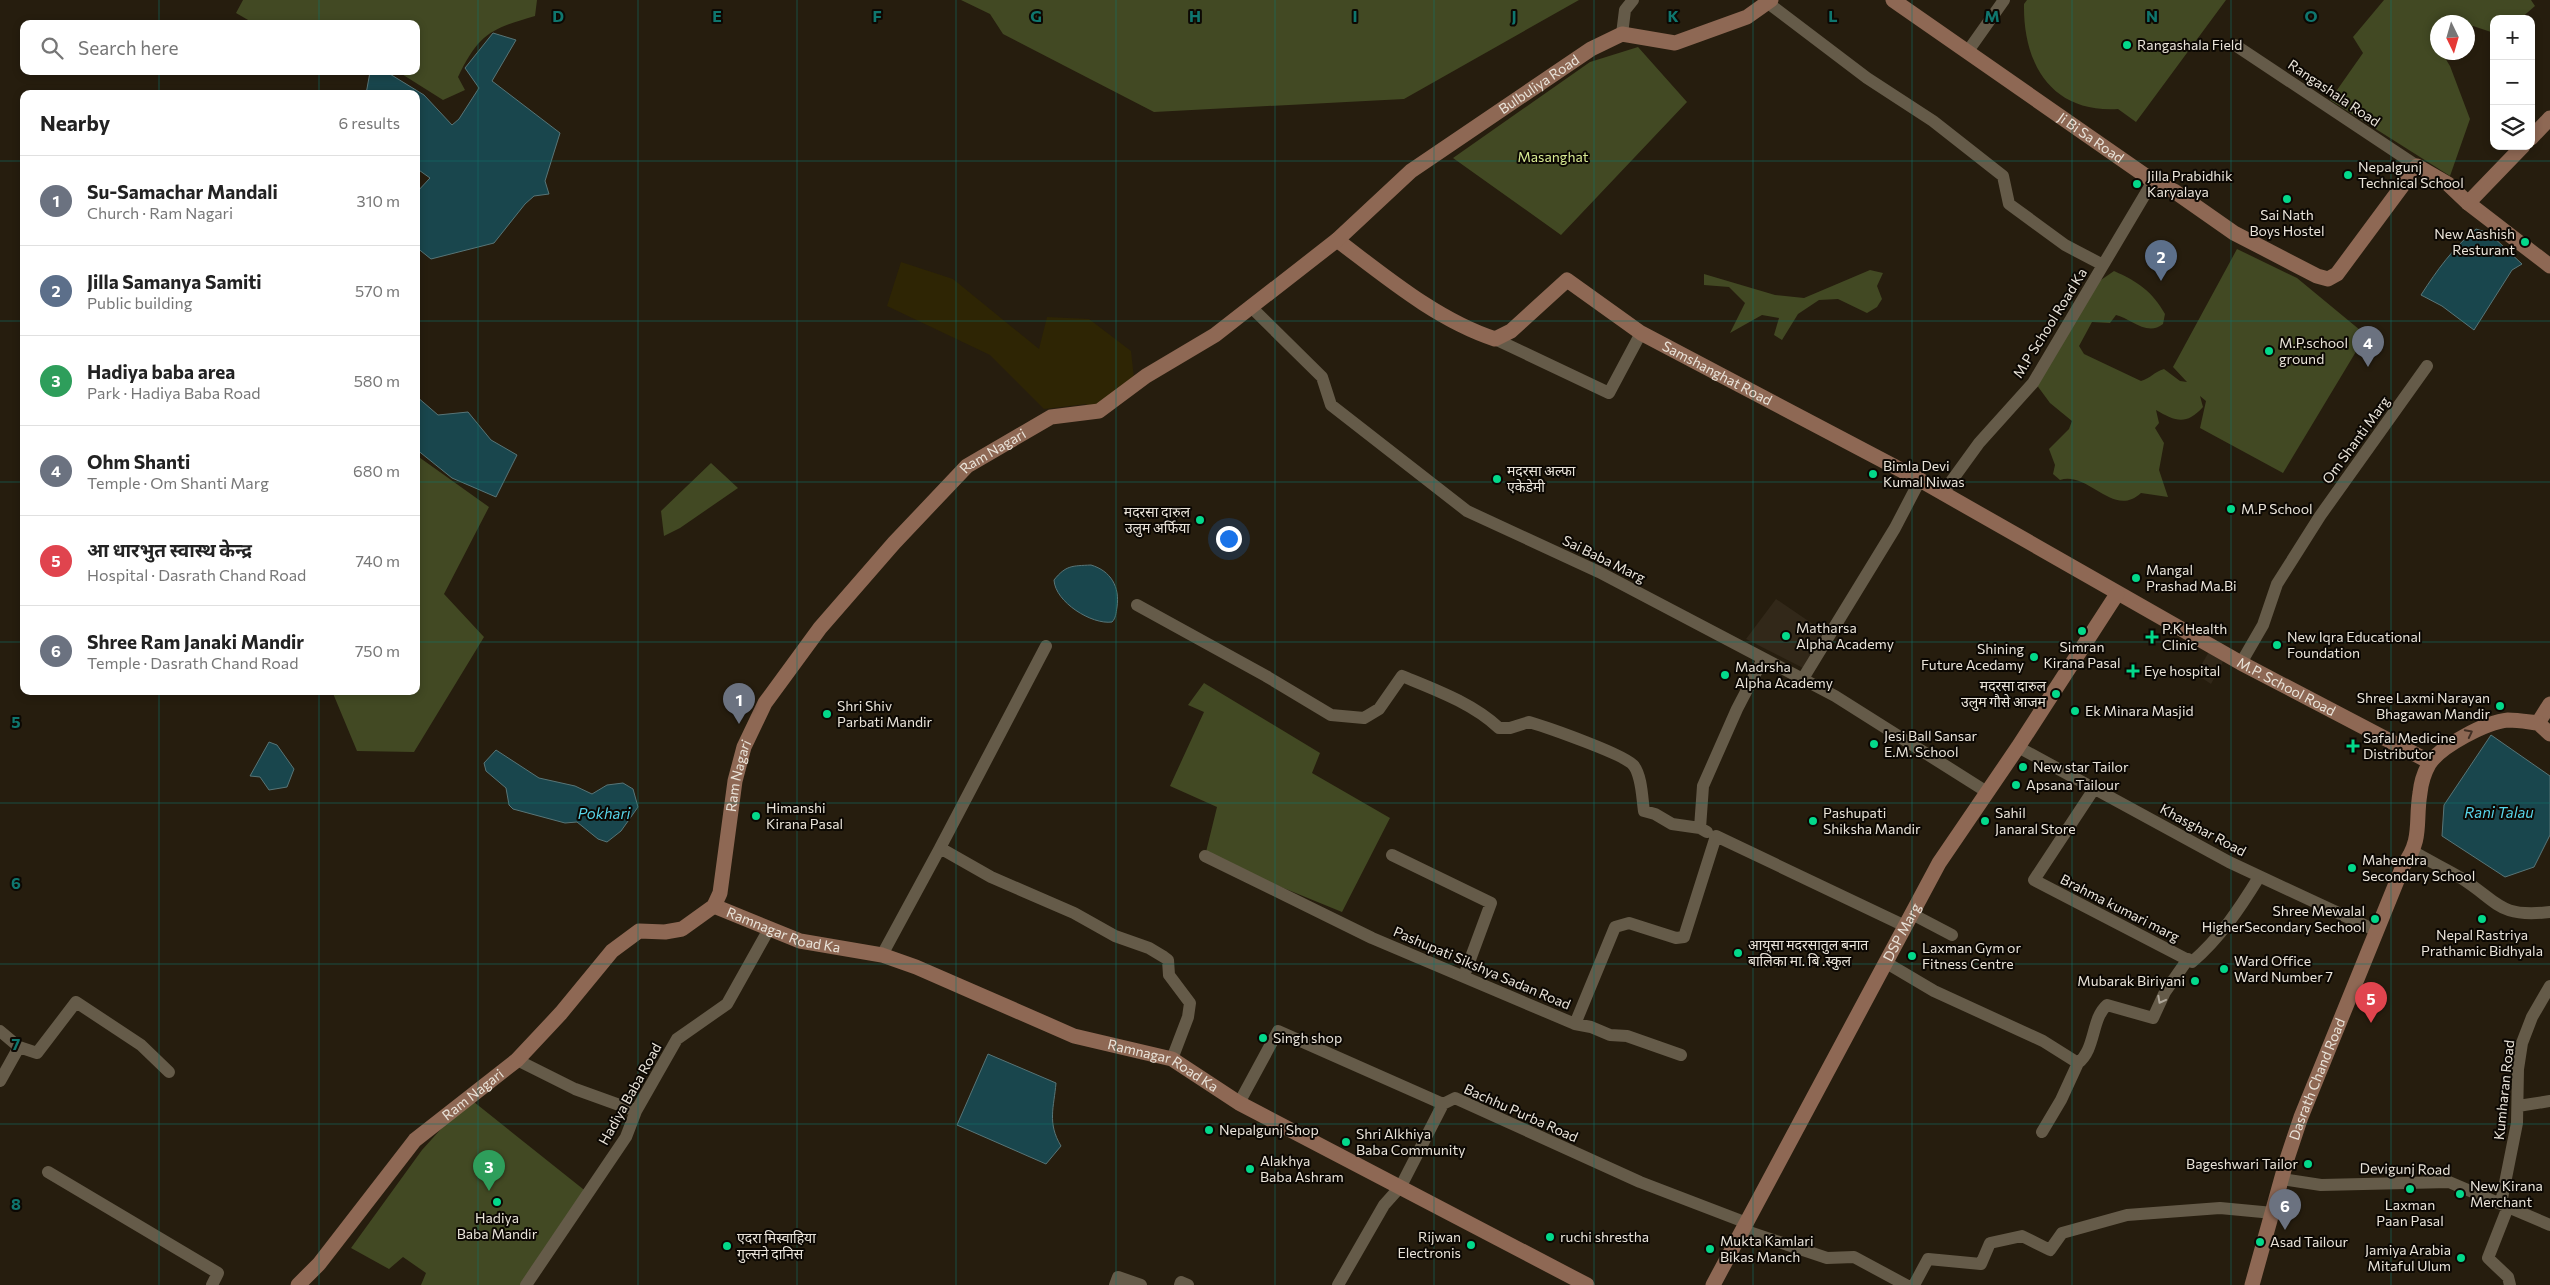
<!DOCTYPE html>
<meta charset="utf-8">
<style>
body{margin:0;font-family:Commissioner,"Noto Sans Devanagari",sans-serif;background:#f6f6f6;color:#222}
.controls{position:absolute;right:15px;top:15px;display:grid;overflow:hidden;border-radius:10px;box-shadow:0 2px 8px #0003}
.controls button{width:45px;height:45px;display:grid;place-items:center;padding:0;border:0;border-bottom:1px solid #e0e0e0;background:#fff;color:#222;font:25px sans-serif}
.compass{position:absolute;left:2430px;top:15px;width:45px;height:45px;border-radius:50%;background:#fff;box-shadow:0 2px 8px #0003;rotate:175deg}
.you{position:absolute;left:1228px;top:538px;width:18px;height:18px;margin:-12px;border:4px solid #fff;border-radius:50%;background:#1a73e8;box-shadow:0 0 0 8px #1a73e833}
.badge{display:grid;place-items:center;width:32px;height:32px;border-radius:50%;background:#147451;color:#fff;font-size:16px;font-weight:700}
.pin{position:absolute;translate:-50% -41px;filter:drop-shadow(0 1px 2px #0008)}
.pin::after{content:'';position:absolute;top:26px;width:18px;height:15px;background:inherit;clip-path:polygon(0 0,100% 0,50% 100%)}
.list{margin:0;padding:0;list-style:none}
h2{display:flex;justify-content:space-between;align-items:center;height:65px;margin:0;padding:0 20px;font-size:21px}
h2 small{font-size:16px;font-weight:400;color:#767676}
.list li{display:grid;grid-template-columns:32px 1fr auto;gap:15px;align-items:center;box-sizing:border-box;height:90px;padding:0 20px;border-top:1px solid #e0e0e0}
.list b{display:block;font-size:19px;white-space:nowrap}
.list p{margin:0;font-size:16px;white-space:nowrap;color:#767676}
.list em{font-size:16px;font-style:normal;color:#767676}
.icon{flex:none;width:28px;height:28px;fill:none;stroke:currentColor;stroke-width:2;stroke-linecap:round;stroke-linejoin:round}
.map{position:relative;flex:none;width:2550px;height:1285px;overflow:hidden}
.search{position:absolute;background:#fff;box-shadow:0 2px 8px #0003;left:20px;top:20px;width:400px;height:55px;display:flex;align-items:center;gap:12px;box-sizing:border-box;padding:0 18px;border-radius:10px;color:#767676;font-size:19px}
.panel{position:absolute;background:#fff;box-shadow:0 2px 8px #0003;left:20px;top:90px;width:400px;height:605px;border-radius:10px}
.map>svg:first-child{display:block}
</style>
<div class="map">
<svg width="2550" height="1285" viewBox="0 0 2550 1285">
<rect width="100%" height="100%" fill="#261d0e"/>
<!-- education -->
<path fill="#322819" d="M1776 599 1826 633 1805 669 1746 639Z
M2210 650 2224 660 2211 684 2196 674Z"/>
<!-- green -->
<path fill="#424923" d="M243 0H537L535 16C490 29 479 34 458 77L465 90 443 100 397 71H416V24H255L236 13Z
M961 0H1579L1404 99 1154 112 1003 34 990 14Z
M2027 0H2226L2136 122 2118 109C2052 113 2023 65 2024 4Z
M2384 0H2531L2535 6 2520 19H2494V33L2473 26 2468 29V22H2438V52L2442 53 2450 66 2470 119 2450 176 2330 100 2363 53 2353 37Z
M1638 47 1687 102 1561 235 1453 158 1590 62Z
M2237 249 2297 278 2366 335 2283 473 2200 428 2206 401 2200 396 2203 407C2186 426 2175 421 2156 410L2159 423 2155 428 2164 443 2159 470 2168 497 2141 493C2113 519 2089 471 2060 480L2053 474 2055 465 2049 449 2069 429 2072 421 2050 403 2036 384 2098 282 2114 271C2137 281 2153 292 2165 314L2163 324C2147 337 2130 318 2116 315L2110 323 2092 322 2079 346 2084 354 2141 381C2151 378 2154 372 2164 369L2180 381 2187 382 2173 367Z
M1870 270 1883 273 1877 286 1882 299 1877 307 1867 313 1838 299 1819 300 1798 314 1782 340 1774 335 1779 318 1762 315 1730 333 1745 303 1729 287 1704 285V274L1775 295 1804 298Z
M416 455 489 507 444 594 484 637 414 752 357 751 332 691H416Z
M711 463 738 488 680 528 664 536 661 511Z
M1204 683 1320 753 1312 773 1390 818 1342 912 1205 856 1217 807 1170 786 1204 712 1188 705Z
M469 1098 588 1193 529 1285H421L426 1273 403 1257 389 1269 351 1248 422 1150Z"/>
<!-- sand -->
<path fill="#2e2504" d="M901 262 953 279 1039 349 1047 317 1089 319 1131 351 1134 378 1088 413 1086 404 1044 409 990 355 887 306Z"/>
<!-- water -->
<path fill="#19464d" stroke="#587577" d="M493 33 516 40 492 81 560 133 545 181 549 194 534 196 525 204 494 243 431 259 416 247V193L430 178 416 168V94H366L370 72 385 71 424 95 452 125 459 119 479 88 465 68Z
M2476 229 2489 233 2522 264 2512 270 2474 330 2442 306 2421 295C2437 270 2453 248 2476 229Z
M416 396 438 415 468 412 491 440 517 455 496 497 452 478 416 449Z
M1091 565C1111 571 1120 587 1117 607 1116 613 1116 618 1112 622 1092 625 1055 602 1054 580 1066 565 1072 566 1091 565Z
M2491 735 2550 776V835L2534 867 2505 877 2442 836 2444 805Z
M269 742 277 745 294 769 287 787 269 790 260 777 250 776Z
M496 750 539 778 575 786 592 794 607 785 623 783 633 789 638 807 621 831 607 842 598 839 577 822 565 823 513 809 509 805 506 788 486 771 484 763Z
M988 1054 1056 1083C1054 1107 1047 1123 1061 1146L1046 1164 957 1125Z"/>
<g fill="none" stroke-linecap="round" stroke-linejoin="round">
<!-- street -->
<path stroke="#655b49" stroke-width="12" d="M1768 3 1867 78 1933 121 2003 176 2009 204 2065 245 2103 265
M1622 34 1625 10 1633 0
M2235 45 2417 166
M1968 51 2004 0
M1250 306 1322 377 1331 405 1467 511 1599 572 1835 696 1987 792
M1495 339 1609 393 1641 333
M1942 494 1979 443 2033 383 2153 181
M1137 605 1266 676 1331 715 1364 718 1379 709 1402 676C1436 690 1472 703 1499 728H1510L1529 722C1546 727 1627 755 1634 766 1642 777 1642 798 1644 811L1655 814 1672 824 1700 828
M2241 663 2263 625 2277 584 2320 516 2427 366
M1802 680 1895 528 1920 480
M2018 747 2229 862 2377 931
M2094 789 2034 880 2192 962C2220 938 2240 908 2259 877
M1707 832 1700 828 1703 786 1737 709 1763 659
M940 848 1046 646
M2414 852C2429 861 2446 869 2461 878 2499 902 2498 918 2550 912
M1392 855 1491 903 1464 976
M1205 856 1372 938 1575 1024 1615 927 1629 923 1676 938 1684 937 1716 836 1905 926
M1912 914 1952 935
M882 955 940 848 991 877 1074 913 1115 936 1149 948 1164 957 1168 960 1169 975 1190 1003 1188 1017 1172 1059
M1885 962 1934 991 2043 1041 2078 1063 2061 1100 2042 1132
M1575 1024 1591 1027 1610 1035 1627 1036 1681 1055
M0 1031 19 1047 0 1081
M19 1047 37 1053 76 1002 141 1045 169 1072
M517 1060 575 1089 636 1111
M2078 1063C2096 1049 2091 1019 2107 1005L2153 1018 2165 992 2188 959
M1239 1103 1278 1031 1443 1104 1455 1098 1640 1182 1747 1223
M2518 1106 2550 1101
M48 1172 218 1273 212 1285
M2282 1179 2321 1185 2449 1182 2550 1225
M2501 1203 2517 1123 2518 1069 2522 1043 2532 1017 2550 986
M2508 1207 2488 1258 2508 1277 2510 1285
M1743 1230 1827 1258 1854 1257 1906 1285
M526 1285 626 1137 636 1111 677 1039 727 1004 769 929
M1115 1285 1118 1277 1141 1285
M1180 1285 1181 1282 1188 1285
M1338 1285 1384 1205 1401 1186 1443 1104
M1914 1285 1928 1259 1981 1264 1990 1243 2022 1236 2050 1250 2062 1233 2127 1215 2220 1208 2273 1213"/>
<!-- secondary -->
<g stroke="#8e6854" stroke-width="15">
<path id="s1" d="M1893 0 2153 181 2174 191 2234 233 2317 276 2328 279 2337 274 2417 166 2448 184 2468 203 2550 266"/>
<path d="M2531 138 2550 118"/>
<path d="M2468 203 2523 146"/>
<path id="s2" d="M1337 240C1386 277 1437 320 1495 339L1511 331 1567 280 1641 333 1920 480 2241 663 2430 762"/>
<path d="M2538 723 2550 704"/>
<path id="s3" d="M714 906 800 941 882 955 916 967 1074 1036 1172 1059 1239 1103 1587 1285"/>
<path id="s4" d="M298 1285 319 1264 415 1140 517 1060 561 1013 612 951 639 931 665 932 682 929 714 906 720 893 735 781 744 747 765 703 820 628 894 543 967 466 1051 417 1099 411 1146 376 1215 335 1337 240 1411 171 1591 49 1622 34 1675 43 1747 17 1771 0"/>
<path id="s5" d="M1713 1285 1939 863 2018 747 2117 594"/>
<path id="s6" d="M2252 1285 2287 1159 2301 1117 2403 866C2423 839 2415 823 2420 793 2421 783 2424 773 2429 764 2441 746 2486 722 2508 720 2518 720 2529 722 2538 723L2550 734"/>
</g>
</g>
<!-- one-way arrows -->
<defs><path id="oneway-chevron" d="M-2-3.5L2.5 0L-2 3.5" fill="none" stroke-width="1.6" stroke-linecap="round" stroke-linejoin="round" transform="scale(1.25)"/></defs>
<use stroke="#402e23" href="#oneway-chevron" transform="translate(2469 733) rotate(-27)"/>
<use stroke="#aea699" href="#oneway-chevron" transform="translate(2161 1000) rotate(118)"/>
<!-- grid -->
<path fill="none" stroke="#0f766e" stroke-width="1" stroke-opacity="0.55" d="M159 0V24M319 0V24M478 0V1285M638 0V1285M797 0V1285M956 0V1285M1116 0V1285M1275 0V1285M1434 0V1285M1594 0V1285M1753 0V1285M1912 0V1285M2072 0V1285M2231 0V1285M2391 0V1285M159 71V94M319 71V94M0 161H24M416 161H2550M0 321H24M416 321H2550M0 482H24M416 482H2550M0 642H24M416 642H2550M159 691V1285M319 691V1285M0 803H2550M0 964H2550M0 1124H2550"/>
<!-- markers -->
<g fill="#03d98b" stroke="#0c0803" stroke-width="2">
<circle cx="2127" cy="45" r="5"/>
<circle cx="2348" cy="175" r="5"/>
<circle cx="2137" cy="184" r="5"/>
<circle cx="2287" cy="199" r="5"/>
<circle cx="2525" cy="242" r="5"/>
<circle cx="2269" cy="351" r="5"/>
<circle cx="1873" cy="474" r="5"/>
<circle cx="1497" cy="479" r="5"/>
<circle cx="2231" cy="509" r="5"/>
<circle cx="1200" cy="520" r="5"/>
<circle cx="2136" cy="578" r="5"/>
<circle cx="2082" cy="631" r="5"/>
<circle cx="1786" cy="636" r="5"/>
<path d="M2149.5 629.5h5v5h5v5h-5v5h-5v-5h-5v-5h5z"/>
<circle cx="2277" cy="645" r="5"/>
<circle cx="2034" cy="657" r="5"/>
<path d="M2130.5 663.5h5v5h5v5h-5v5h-5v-5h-5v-5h5z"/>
<circle cx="1725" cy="675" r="5"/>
<circle cx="2056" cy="694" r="5"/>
<circle cx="2500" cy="706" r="5"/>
<circle cx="2075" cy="711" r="5"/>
<circle cx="827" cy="714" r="5"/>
<circle cx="1874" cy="744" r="5"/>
<path d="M2350.5 738.5h5v5h5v5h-5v5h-5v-5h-5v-5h5z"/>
<circle cx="2023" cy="767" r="5"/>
<circle cx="2016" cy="785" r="5"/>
<circle cx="756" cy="816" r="5"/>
<circle cx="1813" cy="821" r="5"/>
<circle cx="1985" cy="821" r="5"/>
<circle cx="2352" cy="868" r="5"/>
<circle cx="2375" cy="919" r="5"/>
<circle cx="2482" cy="919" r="5"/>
<circle cx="1738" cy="953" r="5"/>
<circle cx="1912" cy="956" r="5"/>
<circle cx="2224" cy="969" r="5"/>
<circle cx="2195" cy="981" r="5"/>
<circle cx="1263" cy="1038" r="5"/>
<circle cx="1209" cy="1130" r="5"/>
<circle cx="1346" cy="1142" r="5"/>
<circle cx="2308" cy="1164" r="5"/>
<circle cx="1250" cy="1169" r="5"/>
<circle cx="2410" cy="1189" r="5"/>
<circle cx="2460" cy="1194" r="5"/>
<circle cx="497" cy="1202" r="5"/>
<circle cx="1550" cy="1237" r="5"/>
<circle cx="2260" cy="1242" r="5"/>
<circle cx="1471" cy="1245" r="5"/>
<circle cx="727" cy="1246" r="5"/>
<circle cx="1710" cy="1249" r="5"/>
<circle cx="2461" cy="1258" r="5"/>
</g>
<g text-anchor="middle" stroke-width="4" stroke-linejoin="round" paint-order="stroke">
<!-- poi labels -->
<g font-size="14" fill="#eae4da" stroke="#0c0803" text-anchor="start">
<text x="2137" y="50">Rangashala Field</text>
<text x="2358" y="172">Nepalgunj<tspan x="2358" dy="16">Technical School</tspan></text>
<text x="2147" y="181">Jilla Prabidhik<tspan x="2147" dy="16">Karyalaya</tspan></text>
<text x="2287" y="220" text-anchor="middle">Sai Nath<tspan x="2287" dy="16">Boys Hostel</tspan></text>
<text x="2515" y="239" text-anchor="end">New Aashish<tspan x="2515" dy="16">Resturant</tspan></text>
<text x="2279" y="348">M.P.school<tspan x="2279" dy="16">ground</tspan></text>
<text x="1883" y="471">Bimla Devi<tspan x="1883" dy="16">Kumal Niwas</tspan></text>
<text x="1507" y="476">मदरसा अल्फा<tspan x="1507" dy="16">एकेडेमी</tspan></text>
<text x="2241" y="514">M.P School</text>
<text x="1190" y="517" text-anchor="end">मदरसा दारुल<tspan x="1190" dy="16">उलुम अर्फिया</tspan></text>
<text x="2146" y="575">Mangal<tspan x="2146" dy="16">Prashad Ma.Bi</tspan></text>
<text x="1796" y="633">Matharsa<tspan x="1796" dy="16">Alpha Academy</tspan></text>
<text x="2162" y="634">P.K Health<tspan x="2162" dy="16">Clinic</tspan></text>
<text x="2287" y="642">New Iqra Educational<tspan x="2287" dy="16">Foundation</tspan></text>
<text x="2082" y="652" text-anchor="middle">Simran<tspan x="2082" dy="16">Kirana Pasal</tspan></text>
<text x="2024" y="654" text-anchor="end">Shining<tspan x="2024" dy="16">Future Acedamy</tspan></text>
<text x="1735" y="672">Madrsha<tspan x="1735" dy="16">Alpha Academy</tspan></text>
<text x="2144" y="676">Eye hospital</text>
<text x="2046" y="691" text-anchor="end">मदरसा दारुल<tspan x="2046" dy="16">उलुम गाैसे आजम</tspan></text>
<text x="2490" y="703" text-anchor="end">Shree Laxmi Narayan<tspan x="2490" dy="16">Bhagawan Mandir</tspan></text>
<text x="837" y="711">Shri Shiv<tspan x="837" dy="16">Parbati Mandir</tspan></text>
<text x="2085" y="716">Ek Minara Masjid</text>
<text x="1884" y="741">Jesi Ball Sansar<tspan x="1884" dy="16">E.M. School</tspan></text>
<text x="2363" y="743">Safal Medicine<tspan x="2363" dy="16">Distributor</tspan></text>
<text x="2033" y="772">New star Tailor</text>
<text x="2026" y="790">Apsana Tailour</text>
<text x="766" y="813">Himanshi<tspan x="766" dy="16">Kirana Pasal</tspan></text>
<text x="1823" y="818">Pashupati<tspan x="1823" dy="16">Shiksha Mandir</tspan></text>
<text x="1995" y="818">Sahil<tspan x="1995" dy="16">Janaral Store</tspan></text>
<text x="2362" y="865">Mahendra<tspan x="2362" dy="16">Secondary School</tspan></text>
<text x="2365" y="916" text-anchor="end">Shree Mewalal<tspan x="2365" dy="16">HigherSecondary Sechool</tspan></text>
<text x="2482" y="940" text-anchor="middle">Nepal Rastriya<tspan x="2482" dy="16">Prathamic Bidhyala</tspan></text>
<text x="1748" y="950">आयुसा मदरसातुल बनात<tspan x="1748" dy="16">बालिका मा. बि .स्कुल</tspan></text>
<text x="1922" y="953">Laxman Gym or<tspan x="1922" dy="16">Fitness Centre</tspan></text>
<text x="2234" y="966">Ward Office<tspan x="2234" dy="16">Ward Number 7</tspan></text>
<text x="2185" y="986" text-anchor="end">Mubarak Biriyani</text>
<text x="1273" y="1043">Singh shop</text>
<text x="1219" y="1135">Nepalgunj Shop</text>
<text x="1356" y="1139">Shri Alkhiya<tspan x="1356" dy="16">Baba Community</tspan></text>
<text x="1260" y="1166">Alakhya<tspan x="1260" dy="16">Baba Ashram</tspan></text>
<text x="2298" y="1169" text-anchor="end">Bageshwari Tailor</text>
<text x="2470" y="1191">New Kirana<tspan x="2470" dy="16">Merchant</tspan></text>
<text x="2410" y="1210" text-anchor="middle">Laxman<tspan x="2410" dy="16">Paan Pasal</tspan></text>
<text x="497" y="1223" text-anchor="middle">Hadiya<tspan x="497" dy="16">Baba Mandir</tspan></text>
<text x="1461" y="1242" text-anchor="end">Rijwan<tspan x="1461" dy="16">Electronis</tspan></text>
<text x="1560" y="1242">ruchi shrestha</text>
<text x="737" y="1243">एदरा मिस्वाहिया<tspan x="737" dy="16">गुल्सने दानिस</tspan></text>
<text x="1720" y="1246">Mukta Kamlari<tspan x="1720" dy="16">Bikas Manch</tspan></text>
<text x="2270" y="1247">Asad Tailour</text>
<text x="2451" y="1255" text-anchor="end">Jamiya Arabia<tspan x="2451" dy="16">Mitaful Ulum</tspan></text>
</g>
<!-- street labels -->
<g font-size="14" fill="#eae4da" stroke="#0c0803">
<text dy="5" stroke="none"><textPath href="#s4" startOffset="1795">Bulbuliya Road</textPath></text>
<text transform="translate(2334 93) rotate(34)" y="5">Rangashala Road</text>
<text dy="5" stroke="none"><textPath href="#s1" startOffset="241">Ji Bi Sa Road</textPath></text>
<text transform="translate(2050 323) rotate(-58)" y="5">M.P School Road Ka</text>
<text dy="5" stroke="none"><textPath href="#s2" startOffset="458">Samshanghat Road</textPath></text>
<text transform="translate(2356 440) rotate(-54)" y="5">Om Shanti Marg</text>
<text dy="5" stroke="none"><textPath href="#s4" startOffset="1130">Ram Nagari</textPath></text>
<text transform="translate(1604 559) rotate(26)" y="5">Sai Baba Marg</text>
<text dy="5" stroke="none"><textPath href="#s2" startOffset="1108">M.P. School Road</textPath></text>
<text dy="5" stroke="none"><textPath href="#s4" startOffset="710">Ram Nagari</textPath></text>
<text transform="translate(2203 830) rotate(28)" y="5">Khasghar Road</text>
<text transform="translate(2120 908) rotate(27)" y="5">Brahma kumari marg</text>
<text dy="5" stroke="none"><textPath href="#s3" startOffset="74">Ramnagar Road Ka</textPath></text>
<text dy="5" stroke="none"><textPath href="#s5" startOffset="400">DSP Marg</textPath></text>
<text transform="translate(1482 968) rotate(23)" y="5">Pashupati Sikshya Sadan Road</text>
<text dy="5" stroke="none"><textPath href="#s3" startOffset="479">Ramnagar Road Ka</textPath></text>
<text dy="5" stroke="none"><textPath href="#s6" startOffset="216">Dasrath Chand Road</textPath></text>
<text transform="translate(2504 1090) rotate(-84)" y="5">Kumharan Road</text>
<text transform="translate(630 1094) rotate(-61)" y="5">Hadiya Baba Road</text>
<text dy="5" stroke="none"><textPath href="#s4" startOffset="260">Ram Nagari</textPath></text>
<text transform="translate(1521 1113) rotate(24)" y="5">Bachhu Purba Road</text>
<text transform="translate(2405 1169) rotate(1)" y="5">Devigunj Road</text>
</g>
<!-- park labels -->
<g font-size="14" fill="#d8eb93" stroke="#0c0803">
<text x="1553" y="162">Masanghat</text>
</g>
<!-- water labels -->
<g font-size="15" font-style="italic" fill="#58d5ea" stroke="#0c0803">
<text x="2499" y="818">Rani Talau</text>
<text x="604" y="819">Pokhari</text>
</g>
</g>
<g font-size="16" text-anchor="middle" font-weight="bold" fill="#0f766e" stroke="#0c0803" stroke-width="4" stroke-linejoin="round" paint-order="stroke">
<text x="558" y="22">D</text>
<text x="717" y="22">E</text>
<text x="877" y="22">F</text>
<text x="1036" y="22">G</text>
<text x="1195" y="22">H</text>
<text x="1355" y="22">I</text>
<text x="1514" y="22">J</text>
<text x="1673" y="22">K</text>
<text x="1833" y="22">L</text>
<text x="1992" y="22">M</text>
<text x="2152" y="22">N</text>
<text x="2311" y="22">O</text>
<text x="16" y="728">5</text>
<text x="16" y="889">6</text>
<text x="16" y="1050">7</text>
<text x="16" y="1210">8</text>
</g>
</svg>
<div class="controls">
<button>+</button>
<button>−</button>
<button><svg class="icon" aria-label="layers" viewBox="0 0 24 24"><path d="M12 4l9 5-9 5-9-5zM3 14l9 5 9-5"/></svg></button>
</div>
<svg class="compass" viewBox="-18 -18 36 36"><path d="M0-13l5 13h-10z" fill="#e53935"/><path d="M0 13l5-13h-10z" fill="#767676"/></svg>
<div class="you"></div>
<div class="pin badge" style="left:739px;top:724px;background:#6b7280">1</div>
<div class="pin badge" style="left:2161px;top:281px;background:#5c6f8a">2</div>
<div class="pin badge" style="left:489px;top:1191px;background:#2e9e5b">3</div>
<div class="pin badge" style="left:2368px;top:367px;background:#6b7280">4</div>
<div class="pin badge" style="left:2371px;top:1023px;background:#e0444e">5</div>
<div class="pin badge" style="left:2285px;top:1230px;background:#6b7280">6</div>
<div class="search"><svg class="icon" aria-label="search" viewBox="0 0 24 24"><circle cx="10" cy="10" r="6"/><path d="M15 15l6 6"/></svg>Search here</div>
<section class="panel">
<h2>Nearby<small>6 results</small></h2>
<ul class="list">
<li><span class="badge" style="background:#6b7280">1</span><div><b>Su-Samachar Mandali</b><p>Church · Ram Nagari</p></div><em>310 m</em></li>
<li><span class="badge" style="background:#5c6f8a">2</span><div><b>Jilla Samanya Samiti</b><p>Public building</p></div><em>570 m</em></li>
<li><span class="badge" style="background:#2e9e5b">3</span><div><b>Hadiya baba area</b><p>Park · Hadiya Baba Road</p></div><em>580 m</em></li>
<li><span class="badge" style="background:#6b7280">4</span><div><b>Ohm Shanti</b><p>Temple · Om Shanti Marg</p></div><em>680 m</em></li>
<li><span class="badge" style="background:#e0444e">5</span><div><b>आ धारभुत स्वास्थ केन्द्र</b><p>Hospital · Dasrath Chand Road</p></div><em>740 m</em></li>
<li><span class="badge" style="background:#6b7280">6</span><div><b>Shree Ram Janaki Mandir</b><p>Temple · Dasrath Chand Road</p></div><em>750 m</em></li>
</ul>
</section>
</div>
